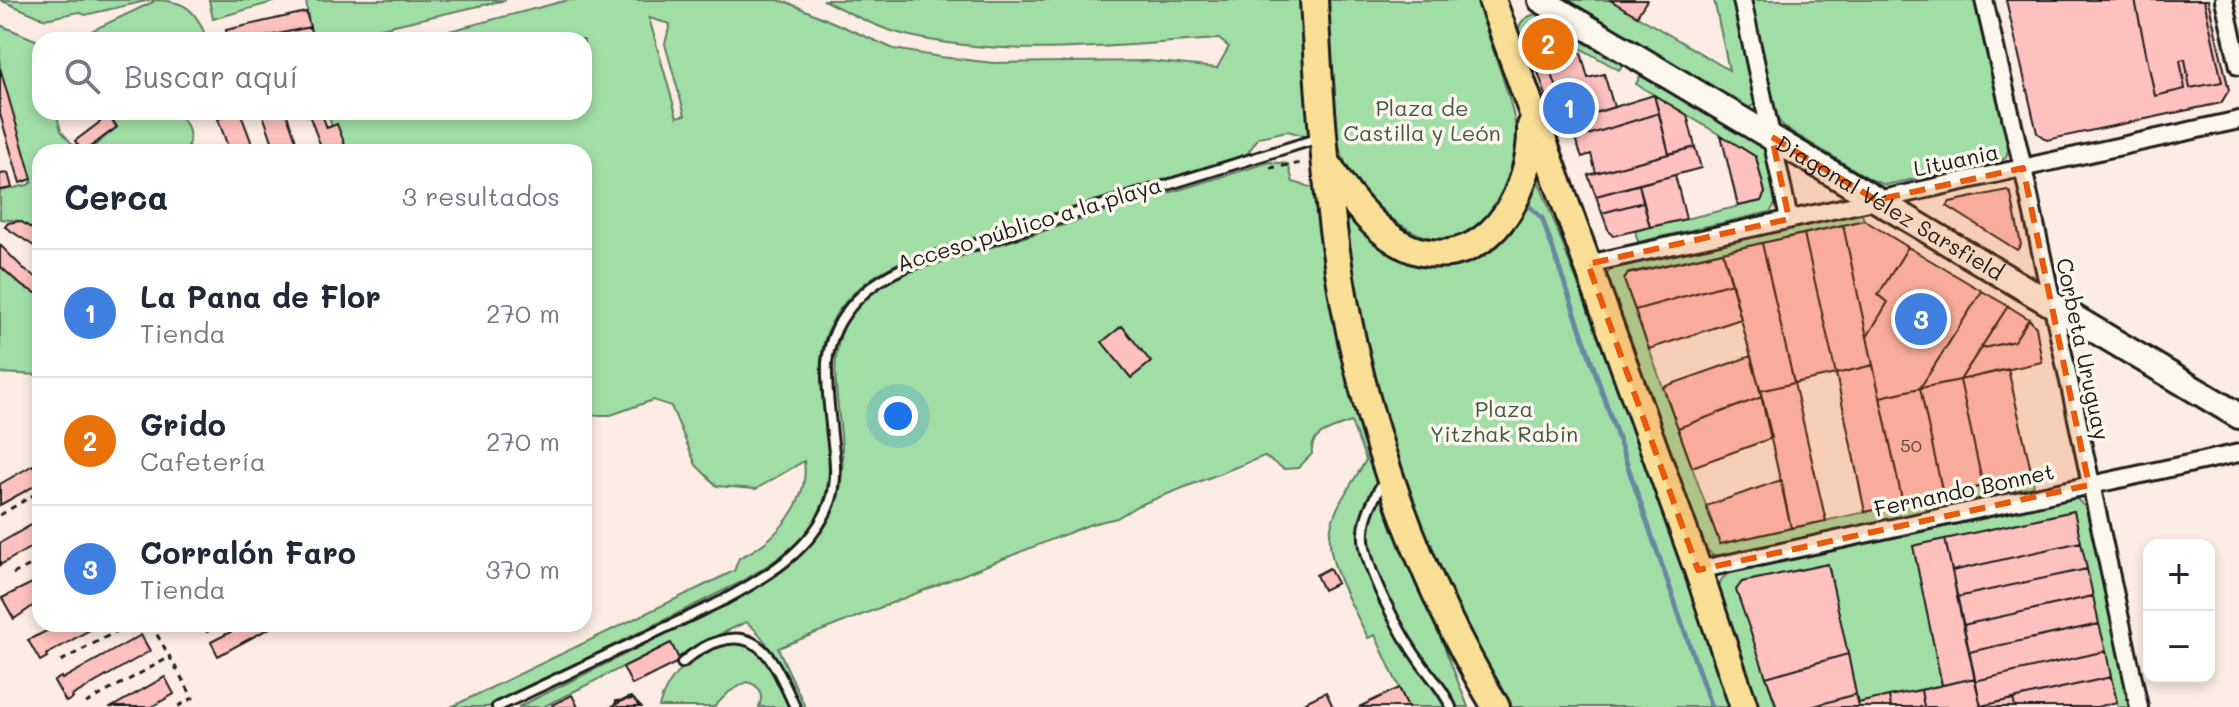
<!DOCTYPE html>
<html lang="es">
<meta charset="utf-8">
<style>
body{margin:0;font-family:Mali,sans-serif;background:#f2f2f3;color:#1f2937}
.controls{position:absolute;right:24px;bottom:24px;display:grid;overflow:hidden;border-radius:16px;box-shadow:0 4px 12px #0003}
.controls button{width:72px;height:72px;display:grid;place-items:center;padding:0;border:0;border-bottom:2px solid #e0e1e3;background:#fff;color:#1f2937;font:40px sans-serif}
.you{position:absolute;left:898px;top:416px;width:28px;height:28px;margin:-20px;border:6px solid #fff;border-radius:50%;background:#1a73e8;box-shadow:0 0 0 12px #1a73e833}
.badge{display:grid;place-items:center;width:52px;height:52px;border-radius:50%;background:#111827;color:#fff;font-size:26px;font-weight:700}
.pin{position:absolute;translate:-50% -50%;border:4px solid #fff;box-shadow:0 2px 8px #0006}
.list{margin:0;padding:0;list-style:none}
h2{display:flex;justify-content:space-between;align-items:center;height:104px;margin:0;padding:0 32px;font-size:34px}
h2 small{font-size:26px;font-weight:400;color:#747a83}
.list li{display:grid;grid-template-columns:52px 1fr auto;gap:24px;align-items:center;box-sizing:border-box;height:128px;padding:0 32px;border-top:2px solid #e0e1e3}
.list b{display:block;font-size:30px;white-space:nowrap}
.list p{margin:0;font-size:26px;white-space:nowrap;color:#747a83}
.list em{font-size:26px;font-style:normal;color:#747a83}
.icon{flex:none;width:44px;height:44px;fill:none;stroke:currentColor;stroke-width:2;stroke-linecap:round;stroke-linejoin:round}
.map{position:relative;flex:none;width:2239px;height:707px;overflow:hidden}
.search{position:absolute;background:#fff;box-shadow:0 4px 12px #0003;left:32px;top:32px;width:560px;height:88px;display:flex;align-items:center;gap:20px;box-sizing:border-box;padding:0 28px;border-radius:24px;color:#747a83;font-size:30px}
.panel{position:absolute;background:#fff;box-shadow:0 4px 12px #0003;left:32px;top:144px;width:560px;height:488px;border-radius:24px}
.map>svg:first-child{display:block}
</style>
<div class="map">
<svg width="2239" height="707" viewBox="0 0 2239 707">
<rect width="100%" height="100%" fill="#fcece3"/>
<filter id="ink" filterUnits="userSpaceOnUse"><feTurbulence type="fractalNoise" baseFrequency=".0125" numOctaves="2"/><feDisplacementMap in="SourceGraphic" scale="16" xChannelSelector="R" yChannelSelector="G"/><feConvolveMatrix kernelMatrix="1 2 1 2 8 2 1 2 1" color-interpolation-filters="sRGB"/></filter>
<g filter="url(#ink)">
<!-- green -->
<path fill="#a1dea6" stroke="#5e7d61" stroke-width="2" fill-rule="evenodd" d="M0 0H150L85 15 79 12 45 19Z
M152 0C185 0 196 9 207 40H92L91 31 153 2Z
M209 0H280L213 19Z
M306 0H506L327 40H311Z
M568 0H777L789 3 894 49 940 57 994 63 1148 61 1217 68 1229 47 1219 39C1114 45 1005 60 902 34 875 27 848 12 823 0H1304L1315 139 1288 131 1259 137 1247 154 917 255C870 273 825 305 821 361 820 384 825 410 827 434 830 463 831 490 817 517 800 547 768 566 739 583L488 707H451L734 571 739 558C775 542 810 503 804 461L756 489 717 486 696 465 671 406 653 400 611 415H584V152H338L328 112H584V40H415ZM649 18 670 24 665 44 685 115 677 117Z
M1325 0H1477C1487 41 1521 112 1517 152 1515 172 1505 196 1492 213 1441 275 1372 213 1345 162 1326 125 1328 43 1325 0Z
M1562 0H1610L1729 70 1714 0H1734L1756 96 1755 104 1746 109Z
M1751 0H1975L2009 147 2006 157 1997 163 1885 185 1870 179 1784 127 1775 116Z
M1541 13 1625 60 1619 70 1541 26 1519 39C1515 23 1526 15 1541 13Z
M0 25 40 42V112H56L61 131 79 152H40V234L20 221 0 219V191L28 185 32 182 0 73Z
M1643 71 1766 145 1779 198 1770 212 1638 242 1635 231 1761 201 1765 193 1756 157 1636 84Z
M123 112C152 112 201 104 187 152H87L117 127 111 116Z
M1270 162 1288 164 1293 182 1314 188 1336 314 1392 514 1468 707H1408L1375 635 1368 638C1354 608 1323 559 1331 527 1336 503 1354 481 1366 460L1351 422C1334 429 1309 432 1312 454L1298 468 1284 469 1264 456 1137 506 1117 518 1091 524 778 648 805 707H799C787 682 770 638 746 622L697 645 680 661 670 643 543 707H518C565 684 612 661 659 637 718 609 786 583 824 528 883 442 770 332 907 273Z
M1536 174C1602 351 1675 526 1730 707H1510C1449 604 1390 474 1366 357 1356 307 1350 256 1342 206L1360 225 1477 256C1511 237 1529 212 1536 174Z
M1861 211 1864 220 1628 273 1624 280 1720 544 2032 475 2034 487 1724 555H1712L1705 547 1607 274 1615 266Z
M0 266 22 286 40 295V375L0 373Z
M2071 499H2077L2086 508 2129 707H2118L2073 511 1914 546 1942 685 1858 703 1828 564 1743 582 1737 589 1776 707H1759L1719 588 1721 580 1727 574Z
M740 643C769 648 779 683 791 707H759C764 695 760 685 747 682L729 692 714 707H659C669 671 702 643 740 643Z"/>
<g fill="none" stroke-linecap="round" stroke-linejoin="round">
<!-- stream -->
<path stroke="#6888a1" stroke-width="5" d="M1528 205 1542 218 1711 707"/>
</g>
<!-- building -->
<path fill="#fec1bd" stroke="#1c1c1c" stroke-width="2" d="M1610 0H1647L1637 16Z
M2006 0H2208L2229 90 2221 103 2047 140 2037 133Z
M2135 0H2204L2222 82 2190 88 2185 59 2180 60 2185 89 2155 96Z
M306 12 310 27 251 40H228L226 30Z
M310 27 313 40H251Z
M1544 32 1581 53 1588 78 1604 74 1614 107 1569 121 1538 36Z
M0 68 32 179 20 183 0 114Z
M1550 68 1561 100 1549 104 1538 72Z
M1654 95 1659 113 1575 139 1569 121Z
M1654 95 1687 115 1695 147 1669 154Z
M236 112H240L255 152H230L218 119Z
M262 112H286L300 152H276Z
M308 112H321L327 128 337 124 345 145 323 152Z
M1659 113 1669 154 1596 173 1591 154 1582 157 1575 139Z
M108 116 117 127 83 152 75 141Z
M1721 135 1756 157 1765 193 1761 201 1738 206Z
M1695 147 1701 168 1596 196 1588 175Z
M8 173 12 188 0 190V174Z
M1675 175 1686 219 1650 227 1639 184Z
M1639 184 1643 202 1602 213 1596 196Z
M2007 190 2011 194 2021 245 2017 250 1947 206 1950 202Z
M1643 202 1650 227 1613 236 1609 232 1602 213Z
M1864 220 1908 247 1878 295 1888 302 1867 337 1843 225Z
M20 221 40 234V250L5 227 8 223Z
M1843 225 1873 365 1836 374 1804 234Z
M1804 234 1836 374 1794 383 1762 243Z
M1762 243 1794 383 1760 391 1723 252Z
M0 245 26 271 40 279V295L22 286 0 266Z
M1908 247 1982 291 1920 388 1880 397 1867 337 1888 302 1878 295Z
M1723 252 1732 283 1635 310 1624 280 1628 274Z
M1732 283 1741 319 1649 349 1635 310Z
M1982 291 2008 306 1960 380 1920 388Z
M2008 306 2029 319 2014 341 1980 349Z
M2029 319 2036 327 2042 362 1960 380 1980 349 2014 341Z
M1122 326 1151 362 1131 378 1102 342Z
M1751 356 1762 397 1678 428 1663 387Z
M1873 365 1903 504 1865 512 1836 374Z
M2008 369 2032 475 1983 486 1960 380Z
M1960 380 1983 486 1943 495 1920 388Z
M1794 383 1826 521 1791 528 1760 391Z
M1920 388 1943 495 1903 504 1880 397Z
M1762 397 1772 438 1692 467 1678 428Z
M33 465 40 477V483L0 505V484Z
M1781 480 1791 528 1720 544 1706 506Z
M2074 511 2081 542 1952 571 1945 539Z
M40 520V542L0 565V543Z
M1945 539 1975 678 1942 685 1913 546Z
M2081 542 2087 569 1957 597 1952 571Z
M1828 564 1848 654 1766 677 1736 590 1742 582Z
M1329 568 1337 583 1323 590 1316 575Z
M2087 569 2093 596 1963 625 1957 597Z
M40 579V601L14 619 2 598Z
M2093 596 2099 624 1969 652 1963 625Z
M61 624H100L46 655 47 657 40 661 28 640Z
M202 624H219L207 632Z
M246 624H277L218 656 211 642Z
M2099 624 2106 651 1975 681 1969 652Z
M141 635 150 651 72 696 73 698 66 702 54 681 61 677 62 679Z
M671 643 680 661 632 685 623 667Z
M2106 651 2111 677 1981 706 1975 681Z
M1848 654 1856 694 1811 707H1777L1766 677Z
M165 677 174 694 151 707H112Z
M2111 677 2117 702 2097 707H2015L2013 699Z
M1975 678 1981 707H1924L1921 690Z
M1399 688 1408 707H1359Z
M1921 690 1924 707H1891L1889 696Z
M1326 692 1333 707H1295Z
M1856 694 1859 707H1811Z
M572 695 578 707H553L552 705Z
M1889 696 1891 707H1859L1858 703Z
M631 697 641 707H611L626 699Z
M634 699 639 707H614L616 701Z
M2013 699 2015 707H1981V706Z"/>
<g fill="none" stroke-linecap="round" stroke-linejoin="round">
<defs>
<path id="lane" d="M1384 480C1375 497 1365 513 1364 532 1361 565 1403 639 1423 666 1434 680 1444 691 1451 707
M682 663C693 653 705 645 720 641 765 627 779 674 795 707
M497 707 724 600C766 577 812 550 830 503 838 481 835 458 832 436 830 412 826 387 827 363 832 312 872 279 916 263L1319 138"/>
<path id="street" d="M1742 0 1789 219
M1984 0 2023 168 2139 707
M2224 0 2239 66
M1588 264 2239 120
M1698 570 2239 453"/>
<g id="secondary">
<path id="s1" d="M1541 0 2239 416"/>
</g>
<path id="primary" d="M1314 0C1318 77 1323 153 1333 229 1354 396 1409 563 1496 707
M1492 0 1698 570 1744 707
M1329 166C1347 197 1384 244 1422 252 1494 266 1533 186 1531 126"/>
</defs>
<!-- lane casing -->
<use href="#lane" stroke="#1c1c1c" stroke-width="14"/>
<!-- street casing -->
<use href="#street" stroke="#1c1c1c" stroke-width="22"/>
<!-- secondary casing -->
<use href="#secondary" stroke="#1c1c1c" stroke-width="30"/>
<!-- primary casing -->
<use href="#primary" stroke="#1c1c1c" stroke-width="32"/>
<!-- path -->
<path stroke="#1c1c1c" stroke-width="3" stroke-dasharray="6 6" stroke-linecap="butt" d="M1270 168 1302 163
M0 515 40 491
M13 574 40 560
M35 617 40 615
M151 624 193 698 177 707
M61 661 130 624
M86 703 170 657"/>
<!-- lane -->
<use href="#lane" stroke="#fbf7ec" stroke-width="8"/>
<!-- street -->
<use href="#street" stroke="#fbf7ec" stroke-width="16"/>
<!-- secondary -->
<use href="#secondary" stroke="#fbf7ec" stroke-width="24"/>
<!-- primary -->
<use href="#primary" stroke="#f9df96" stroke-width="26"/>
</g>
</g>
<!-- marked area -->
<path fill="#e8590c" fill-opacity="0.2" stroke="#e8590c" stroke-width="6" stroke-dasharray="16 10" stroke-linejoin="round" d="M1772 137 1876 200 2023 168 2089 485 1698 570 1588 264 1789 219Z"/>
<g text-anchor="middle" stroke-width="7" stroke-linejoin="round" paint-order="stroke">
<!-- number labels -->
<g font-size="18" fill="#544544">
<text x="1911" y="452">50</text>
</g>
<!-- park labels -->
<g font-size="22" fill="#445645" stroke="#fbf7ec">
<text x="1422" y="116">Plaza de<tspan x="1422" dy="25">Castilla y León</tspan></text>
<text x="1504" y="417">Plaza<tspan x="1504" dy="25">Yitzhak Rabin</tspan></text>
</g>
<!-- street labels -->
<g font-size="22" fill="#1c1c1c" stroke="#fbf7ec">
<text transform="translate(1956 160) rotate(-12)" y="8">Lituania</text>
<text dy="8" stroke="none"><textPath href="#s1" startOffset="406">Diagonal Vélez Sarsfield</textPath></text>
<text transform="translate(1029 224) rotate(-17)" y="8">Acceso público a la playa</text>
<text transform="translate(2083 349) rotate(78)" y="8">Corbeta Uruguay</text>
<text transform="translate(1964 490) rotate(-12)" y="8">Fernando Bonnet</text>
</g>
</g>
</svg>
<div class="controls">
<button>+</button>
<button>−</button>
</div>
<div class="you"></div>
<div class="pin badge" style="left:1569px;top:108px;background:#3f7fe0">1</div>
<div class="pin badge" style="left:1548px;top:44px;background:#e8710a">2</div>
<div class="pin badge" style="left:1921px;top:319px;background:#3f7fe0">3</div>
<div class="search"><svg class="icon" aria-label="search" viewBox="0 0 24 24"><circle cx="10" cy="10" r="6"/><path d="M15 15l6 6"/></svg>Buscar aquí</div>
<section class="panel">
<h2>Cerca<small>3 resultados</small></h2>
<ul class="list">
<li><span class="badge" style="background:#3f7fe0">1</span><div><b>La Pana de Flor</b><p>Tienda</p></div><em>270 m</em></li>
<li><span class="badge" style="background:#e8710a">2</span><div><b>Grido</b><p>Cafetería</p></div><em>270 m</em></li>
<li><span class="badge" style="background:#3f7fe0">3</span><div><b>Corralón Faro</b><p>Tienda</p></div><em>370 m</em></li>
</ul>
</section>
</div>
